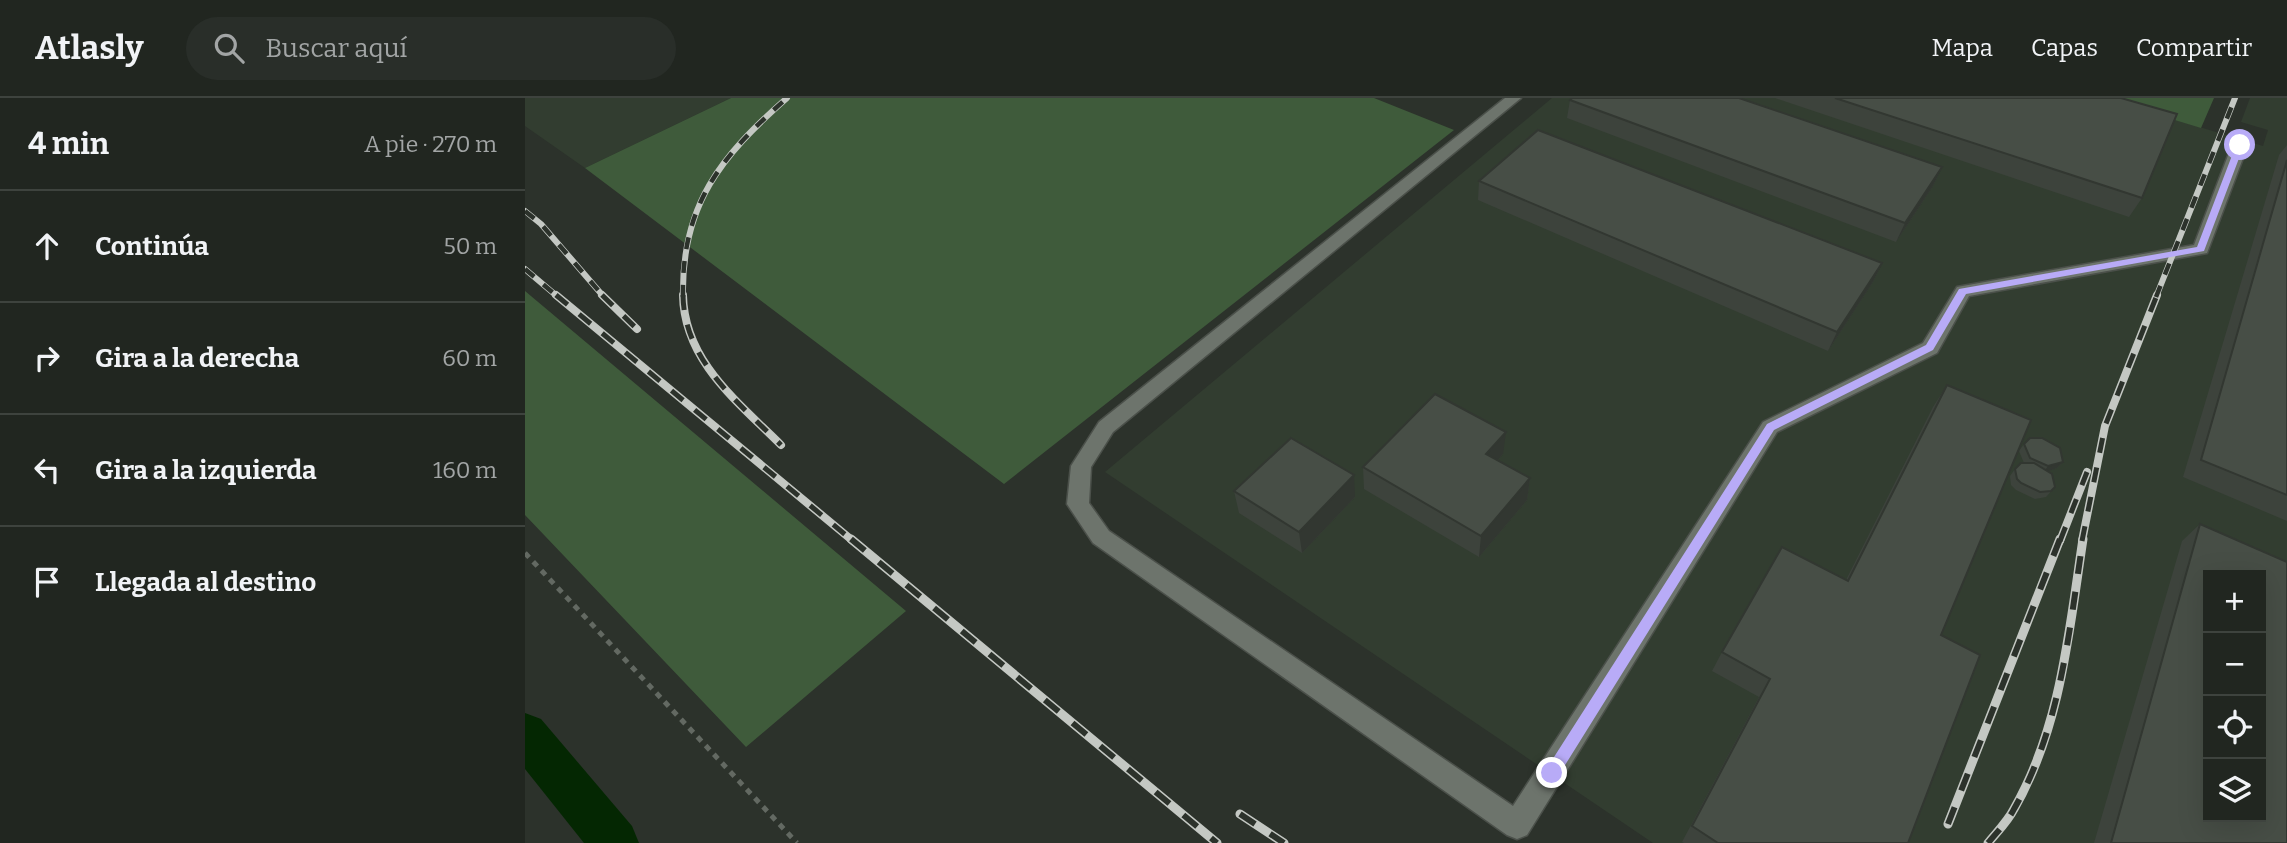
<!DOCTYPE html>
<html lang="es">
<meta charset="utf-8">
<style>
body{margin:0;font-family:Bitter,serif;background:#292e29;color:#f1f3f6}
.controls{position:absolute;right:21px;bottom:21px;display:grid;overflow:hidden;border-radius:0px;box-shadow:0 7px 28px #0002}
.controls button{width:63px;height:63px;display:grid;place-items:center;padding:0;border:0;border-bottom:2px solid #3e433e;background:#212620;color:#f1f3f6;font:35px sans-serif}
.stop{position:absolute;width:21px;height:21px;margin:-16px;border:5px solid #b8abf7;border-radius:50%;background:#fff}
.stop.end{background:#b8abf7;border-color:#fff;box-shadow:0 2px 7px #0008}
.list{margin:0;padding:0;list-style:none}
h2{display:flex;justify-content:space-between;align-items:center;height:91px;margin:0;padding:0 28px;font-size:30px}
h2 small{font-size:23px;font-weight:400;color:#a2a5a5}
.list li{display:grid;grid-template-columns:46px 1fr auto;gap:21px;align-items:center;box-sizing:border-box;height:112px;padding:0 28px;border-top:2px solid #3e433e}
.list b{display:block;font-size:26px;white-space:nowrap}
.list em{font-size:23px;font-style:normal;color:#a2a5a5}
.icon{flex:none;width:38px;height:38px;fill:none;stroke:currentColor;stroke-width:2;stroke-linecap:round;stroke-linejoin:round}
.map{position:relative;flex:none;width:1762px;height:745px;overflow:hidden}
header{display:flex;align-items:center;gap:42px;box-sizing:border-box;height:98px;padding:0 35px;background:#212620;border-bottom:2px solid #3e433e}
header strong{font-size:33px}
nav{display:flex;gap:38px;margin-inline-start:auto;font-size:24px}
.search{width:490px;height:63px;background:#292e29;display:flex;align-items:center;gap:18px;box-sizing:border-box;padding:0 24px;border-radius:38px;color:#a2a5a5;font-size:26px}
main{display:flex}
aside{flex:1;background:#212620}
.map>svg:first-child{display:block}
</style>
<header>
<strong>Atlasly</strong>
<div class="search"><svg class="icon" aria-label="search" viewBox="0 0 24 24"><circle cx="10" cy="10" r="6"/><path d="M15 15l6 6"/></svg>Buscar aquí</div>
<nav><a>Mapa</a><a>Capas</a><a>Compartir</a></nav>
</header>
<main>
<aside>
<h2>4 min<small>A pie · 270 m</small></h2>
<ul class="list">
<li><svg class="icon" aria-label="ahead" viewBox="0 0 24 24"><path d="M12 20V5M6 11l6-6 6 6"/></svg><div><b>Continúa</b></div><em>50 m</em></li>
<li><svg class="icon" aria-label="right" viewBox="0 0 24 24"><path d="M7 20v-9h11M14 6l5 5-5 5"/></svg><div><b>Gira a la derecha</b></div><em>60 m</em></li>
<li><svg class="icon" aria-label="left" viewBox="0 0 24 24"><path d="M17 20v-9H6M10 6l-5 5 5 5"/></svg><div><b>Gira a la izquierda</b></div><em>160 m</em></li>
<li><svg class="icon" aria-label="arrive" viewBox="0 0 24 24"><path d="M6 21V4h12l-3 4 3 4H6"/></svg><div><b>Llegada al destino</b></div></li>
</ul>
</aside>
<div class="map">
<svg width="1762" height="745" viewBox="0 0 1762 745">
<rect width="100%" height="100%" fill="#2c322b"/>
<!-- built -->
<path fill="#323d30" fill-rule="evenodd" d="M0 0H206L60 70 0 28Z
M1027 0H1577L1738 48 1743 32 1716 24 1725 0H1762V745H1128L580 374ZM1683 477H1736V719H1683Z"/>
<!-- green -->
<path fill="#3f5b3b" d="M206 0H849L929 32 479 386 60 70Z
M1577 0H1689L1676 30Z
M0 193 381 513 221 649 0 417Z"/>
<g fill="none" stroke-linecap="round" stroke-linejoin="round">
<!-- canal -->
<path fill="#042702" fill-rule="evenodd" d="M0 615 16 621 107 728 114 745H59L0 671Z"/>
<defs>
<path id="minor" d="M980 0H996L588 334 566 369 564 405 584 433 988 708 1238 324 1398 245 1432 189 1669 147 1707 47 1715 42 1723 47 1682 155 1444 198 1412 255 1252 334 1002 737 992 741 982 737 568 445 542 406 546 368 574 324Z"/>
</defs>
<!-- minor casing -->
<use href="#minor" stroke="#4b504a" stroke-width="3"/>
<!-- path -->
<path stroke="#636962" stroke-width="5" stroke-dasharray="6 6" stroke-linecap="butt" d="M0 455 272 745"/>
<!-- minor -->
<use href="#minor" fill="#6d746c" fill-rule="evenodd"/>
<defs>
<path id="rail-far2" d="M0 113 16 126 79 199
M0 171 33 199
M158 199C156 107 196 58 262 0
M1631 199 1710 0"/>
<path id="rail-far1" d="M31 197 328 443
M77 197 112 231
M158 197C159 263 213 304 256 347
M1535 443 1562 374
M1557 443 1580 328 1632 197"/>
<path id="rail" d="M326 441 692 745
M715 716 759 745
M1423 726 1535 441
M1463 745C1472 734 1483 723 1489 711 1536 629 1544 533 1558 441"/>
</defs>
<!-- rail-far2 casing -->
<use href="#rail-far2" stroke="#c4c8c3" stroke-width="6"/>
<!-- rail-far1 casing -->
<use href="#rail-far1" stroke="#c4c8c3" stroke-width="8"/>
<!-- rail casing -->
<use href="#rail" stroke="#c4c8c3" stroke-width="9"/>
<!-- rail-far2 -->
<use href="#rail-far2" stroke="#2c322b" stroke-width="4.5" stroke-dasharray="12" stroke-linecap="butt"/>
<!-- rail-far1 -->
<use href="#rail-far1" stroke="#2c322b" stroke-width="5" stroke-dasharray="15" stroke-linecap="butt"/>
<!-- rail -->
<use href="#rail" stroke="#2c322b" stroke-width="6" stroke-dasharray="18" stroke-linecap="butt"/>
</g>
<!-- wall -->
<path fill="#3d433c" d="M1250 0H1596L1617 100 1604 119Z
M1045 2 1417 69 1408 88 1371 144 1042 20Z
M1762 47V423L1658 379 1754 57Z
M954 83 1357 165 1348 184 1303 253 953 102Z
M1422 287 1416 537 1383 745H1159L1157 744 1234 599 1187 573 1197 554 1321 482 1408 309Z
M1499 346 1538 364 1532 370 1523 373 1530 389 1521 399 1510 401 1491 392 1486 387 1485 378 1490 371 1499 365 1494 353Z
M978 356 973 362 1005 380 1002 402 954 459 839 391 838 369Z
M709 393 830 399 777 455 714 415Z
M1675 426 1762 745H1569L1657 443Z"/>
<!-- shaded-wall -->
<path fill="#323731" d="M1417 69 1408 88 1371 144 1380 125Z
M1357 165 1348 184 1303 253 1312 234Z
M981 334 978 356 959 378 961 356Z
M1538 364 1532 370 1518 375 1523 368Z
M829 377 830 399 777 455 774 434Z
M1005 380 1002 402 954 459 956 438Z"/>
<!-- building -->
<path fill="#474e46" stroke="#323731" stroke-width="2" fill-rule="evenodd" d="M1047 0H1214L1417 69 1380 125 1045 2Z
M1310 0H1596L1652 16 1617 100Z
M1013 32 1357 165 1312 234 954 83Z
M1762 62V397L1676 362Z
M1422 287 1506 322 1416 537 1455 557 1383 745H1193L1167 728 1245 581 1197 554 1257 449 1323 483Z
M910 296 981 334 961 356 1005 380 956 438 838 369Z
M766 340 829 377 774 434 709 393Z
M1505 340H1517L1535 350 1538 364 1523 368 1505 360 1499 346Z
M1496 365H1509L1527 376 1530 389 1526 393 1515 394 1496 385 1492 381 1490 371Z
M1675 426 1762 464V745H1586ZM1683 477H1736V719H1683Z"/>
<!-- route -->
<path fill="#b8abf7" d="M1715 45 1719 47 1679 153 1441 196 1408 252 1249 332 1032 680H1022V670L1242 326 1401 247 1434 191 1672 149 1711 47Z"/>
</svg>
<div class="controls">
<button>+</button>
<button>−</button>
<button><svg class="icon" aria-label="locate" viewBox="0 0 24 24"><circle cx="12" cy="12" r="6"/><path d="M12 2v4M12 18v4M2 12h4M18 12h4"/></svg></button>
<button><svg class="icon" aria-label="layers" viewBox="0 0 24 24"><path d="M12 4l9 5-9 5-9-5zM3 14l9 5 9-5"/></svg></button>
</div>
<div class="stop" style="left:1715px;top:47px"></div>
<div class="stop end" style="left:1027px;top:675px"></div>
</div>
</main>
